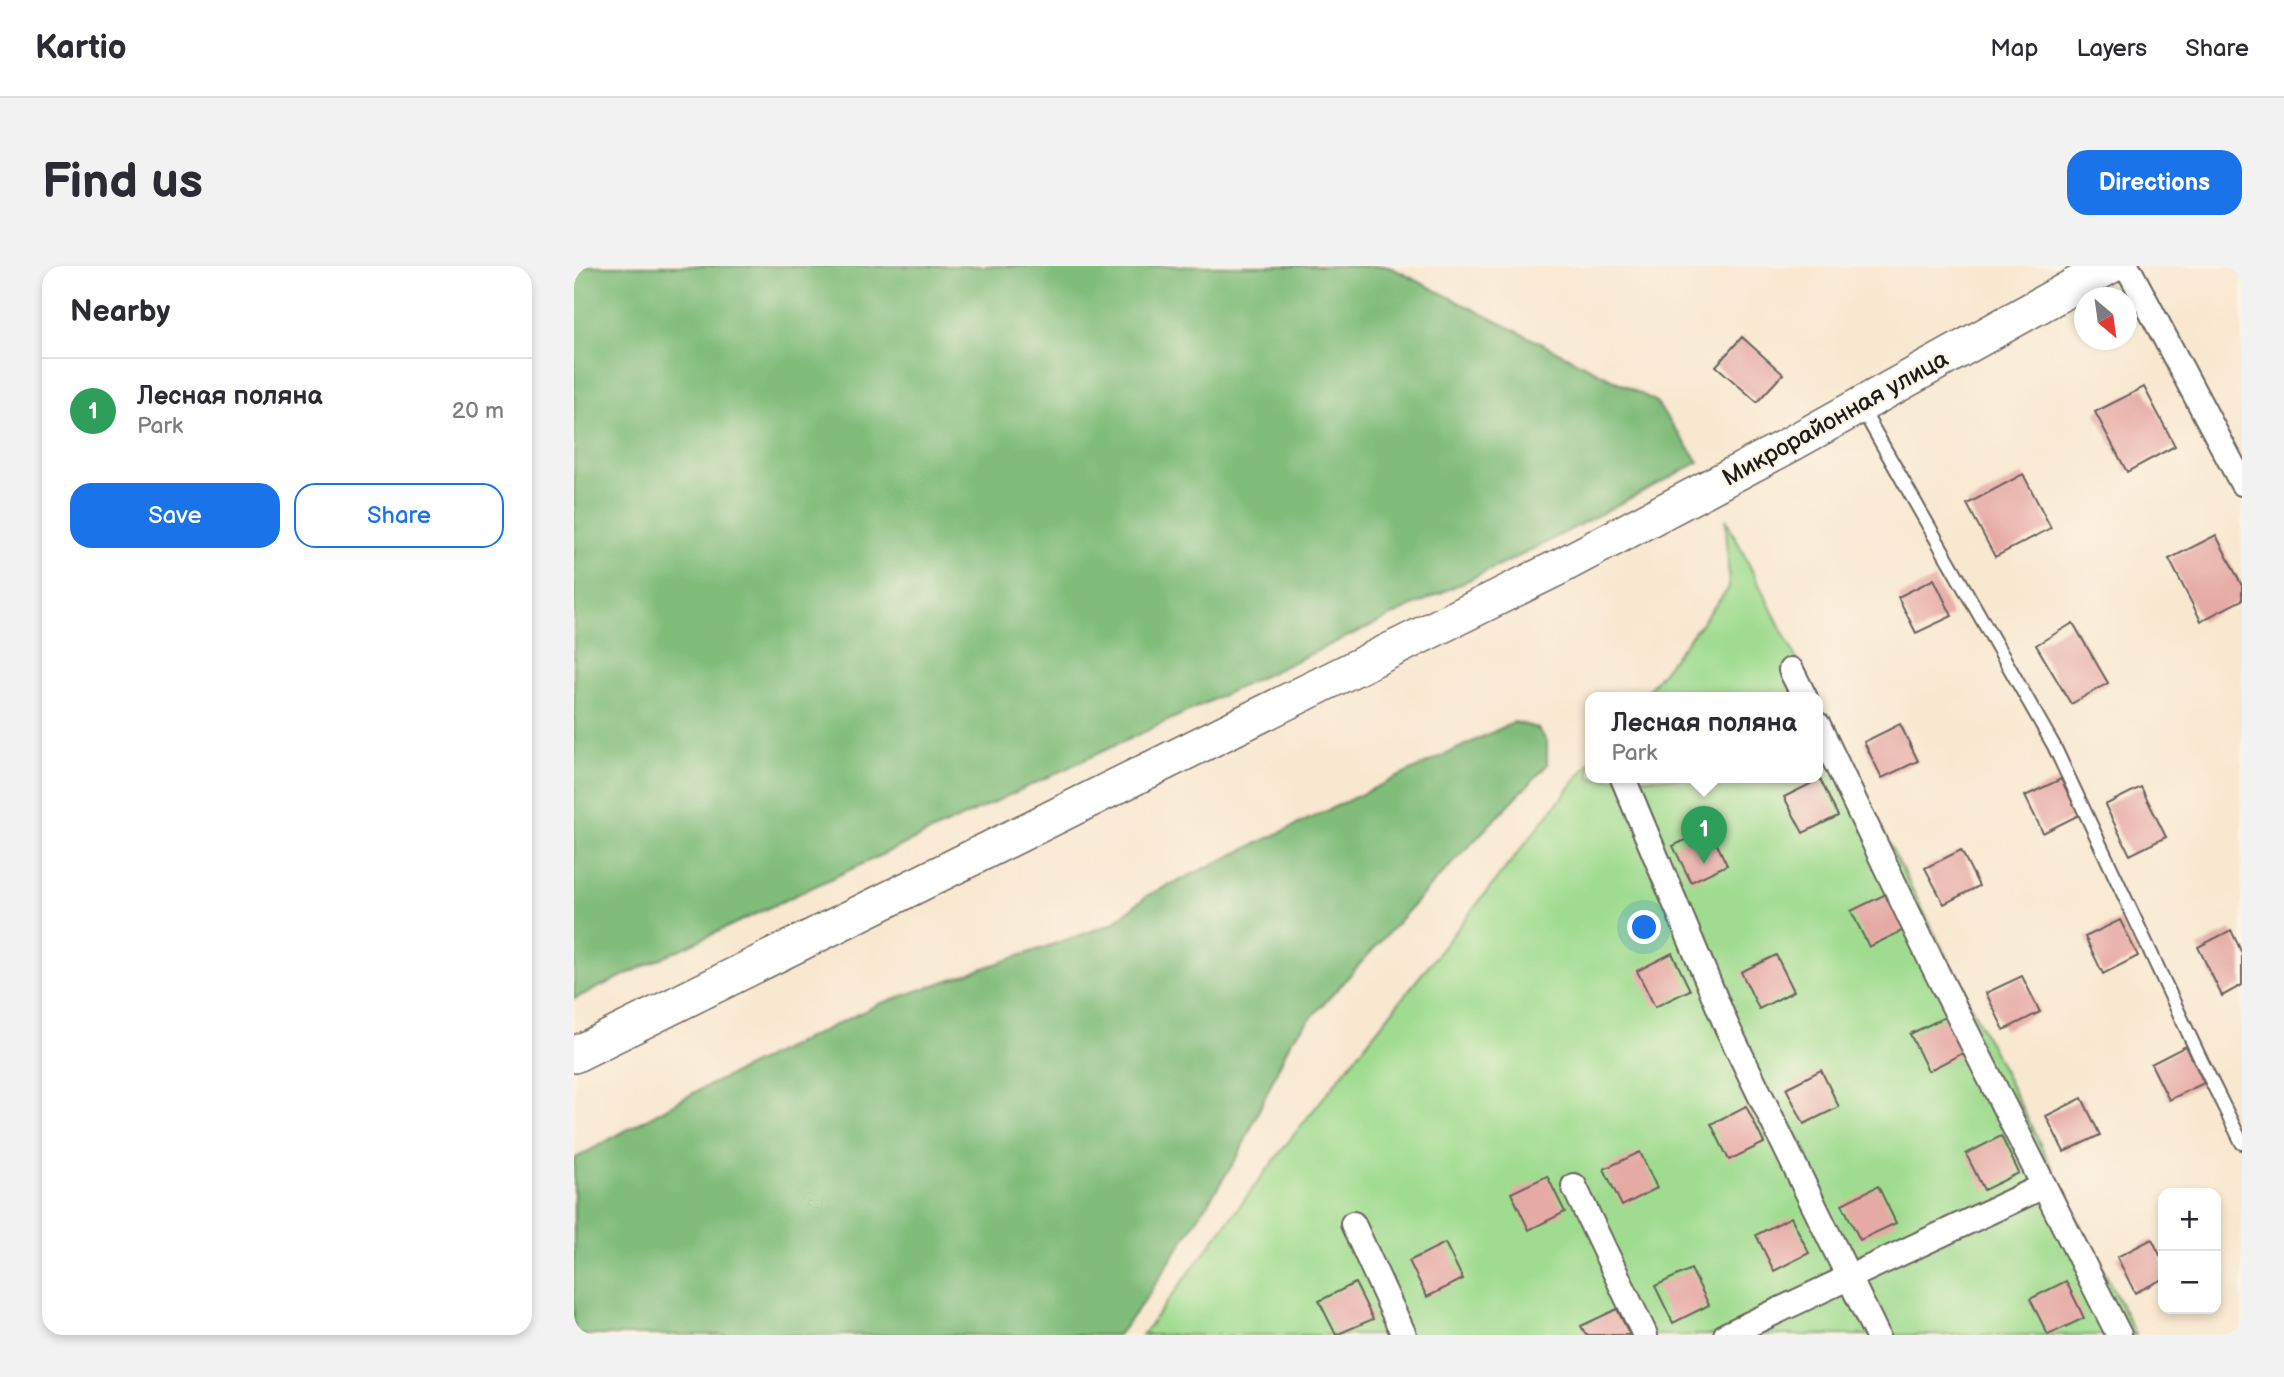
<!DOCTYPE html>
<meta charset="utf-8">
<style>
body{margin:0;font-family:"Balsamiq Sans",sans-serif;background:#f2f2f3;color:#2b2b33}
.controls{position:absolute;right:21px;bottom:21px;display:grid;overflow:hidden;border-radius:14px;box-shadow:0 4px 10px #0003}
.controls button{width:63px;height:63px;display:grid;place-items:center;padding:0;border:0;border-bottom:2px solid #e1e1e2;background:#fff;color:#2b2b33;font:35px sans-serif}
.compass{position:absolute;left:1500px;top:21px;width:63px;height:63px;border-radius:50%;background:#fff;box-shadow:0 4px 10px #0003;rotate:151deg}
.you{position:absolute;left:1071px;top:662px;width:24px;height:24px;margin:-18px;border:5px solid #fff;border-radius:50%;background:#1a73e8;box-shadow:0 0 0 10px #1a73e833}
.badge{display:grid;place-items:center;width:46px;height:46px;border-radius:50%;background:#1a73e8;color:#fff;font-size:23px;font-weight:700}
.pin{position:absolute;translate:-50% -58px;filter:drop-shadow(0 2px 4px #0008)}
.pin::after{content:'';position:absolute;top:37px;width:24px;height:21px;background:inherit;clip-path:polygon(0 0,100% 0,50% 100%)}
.popup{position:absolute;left:1011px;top:426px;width:238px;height:91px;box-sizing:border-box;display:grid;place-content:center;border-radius:14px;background:#fff;filter:drop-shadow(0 2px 5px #0005);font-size:23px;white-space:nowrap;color:#7c7c81}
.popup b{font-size:26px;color:#2b2b33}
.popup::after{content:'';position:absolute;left:50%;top:100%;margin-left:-14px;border:14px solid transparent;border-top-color:#fff}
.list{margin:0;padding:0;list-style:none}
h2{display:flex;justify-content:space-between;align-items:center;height:91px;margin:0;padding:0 28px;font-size:30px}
h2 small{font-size:23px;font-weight:400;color:#7c7c81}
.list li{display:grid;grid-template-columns:46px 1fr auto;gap:21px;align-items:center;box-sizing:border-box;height:105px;padding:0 28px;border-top:2px solid #e1e1e2}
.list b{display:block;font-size:26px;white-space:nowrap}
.list p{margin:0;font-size:23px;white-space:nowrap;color:#7c7c81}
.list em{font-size:23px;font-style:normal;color:#7c7c81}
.actions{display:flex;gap:14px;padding:21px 28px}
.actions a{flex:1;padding:16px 0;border:2px solid #1a73e8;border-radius:21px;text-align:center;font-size:24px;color:#1a73e8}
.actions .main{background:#1a73e8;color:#fff}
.map{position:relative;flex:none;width:1668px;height:1069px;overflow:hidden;border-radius:21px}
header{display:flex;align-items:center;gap:42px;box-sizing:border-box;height:98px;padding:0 35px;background:#fff;border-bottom:2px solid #e1e1e2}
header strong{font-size:33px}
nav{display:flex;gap:38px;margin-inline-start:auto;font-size:24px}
.intro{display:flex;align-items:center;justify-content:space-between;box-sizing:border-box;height:168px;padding:0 42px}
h1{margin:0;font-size:49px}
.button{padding:18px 32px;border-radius:21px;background:#1a73e8;color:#fff;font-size:24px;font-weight:700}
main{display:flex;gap:42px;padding:0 42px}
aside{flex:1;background:#fff;border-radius:21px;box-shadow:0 4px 10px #0003}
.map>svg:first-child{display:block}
</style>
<header>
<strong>Kartio</strong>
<nav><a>Map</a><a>Layers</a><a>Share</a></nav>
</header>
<div class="intro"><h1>Find us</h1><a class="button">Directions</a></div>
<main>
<aside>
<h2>Nearby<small></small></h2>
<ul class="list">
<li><span class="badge" style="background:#2e9e5b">1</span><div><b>Лесная поляна</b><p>Park</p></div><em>20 m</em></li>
</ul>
<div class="actions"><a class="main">Save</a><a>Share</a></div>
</aside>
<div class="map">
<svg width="1668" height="1069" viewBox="0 0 1668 1069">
<rect width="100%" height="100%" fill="#fcf5e5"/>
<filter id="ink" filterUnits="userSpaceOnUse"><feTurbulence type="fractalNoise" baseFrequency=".0143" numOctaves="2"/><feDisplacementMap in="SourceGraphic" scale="14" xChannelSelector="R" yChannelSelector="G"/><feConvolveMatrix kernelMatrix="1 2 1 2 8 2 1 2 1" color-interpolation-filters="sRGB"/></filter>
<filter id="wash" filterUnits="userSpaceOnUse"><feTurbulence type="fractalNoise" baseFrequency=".00686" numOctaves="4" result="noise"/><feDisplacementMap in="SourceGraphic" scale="28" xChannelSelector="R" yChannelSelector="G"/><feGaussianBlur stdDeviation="1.57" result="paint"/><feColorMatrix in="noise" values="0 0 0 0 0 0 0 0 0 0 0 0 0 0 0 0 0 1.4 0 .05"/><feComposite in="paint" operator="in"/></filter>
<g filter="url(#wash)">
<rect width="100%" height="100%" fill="#f8e8d0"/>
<!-- green -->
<path fill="#a0dc90" stroke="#5e7c56" stroke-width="2" d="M1152 253 1242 432H1068L1155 322Z
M1244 436 1562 1069H568L715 875 1016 496V512H1244Z"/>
<!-- forest -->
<path fill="#80bc7a" stroke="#4e6c4b" stroke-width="2" d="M0 0H814L1081 135 1125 196 952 287 0 733Z
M940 456 963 462 973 475V499L852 625 717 774 664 890 573 1031 544 1069H0V893L125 824 305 738 538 658 574 629Z"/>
<g id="blocks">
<!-- building -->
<path fill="#e6aaa5" d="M1168 71 1209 108 1183 136 1142 100Z
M1570 121 1601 180 1553 206 1521 146Z
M1449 208 1477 262 1421 291 1393 238Z
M1642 269 1668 320V334L1627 355 1595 293Z
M1360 313 1378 350 1342 367 1324 331Z
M1499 357 1534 417 1497 438 1462 379Z
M1326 458 1344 495 1308 512 1290 476Z
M1246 513 1264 550 1229 567 1210 531Z
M1487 513 1505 549 1469 567 1451 530Z
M1567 521 1592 571 1556 589 1531 539Z
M1135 562 1153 599 1117 616 1099 580Z
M1387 584 1405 620 1370 638 1351 602Z
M1312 628 1330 664 1295 681 1277 645Z
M1546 654 1564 690 1529 708 1511 671Z
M1657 664 1668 687V719L1648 730 1624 681Z
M1098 687 1116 724 1081 741 1063 705Z
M1202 689 1220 725 1185 743 1167 706Z
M1448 710 1466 746 1430 764 1412 727Z
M1371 751 1389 787 1354 805 1336 768Z
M1612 780 1630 817 1595 834 1577 798Z
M1247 804 1265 841 1230 858 1212 822Z
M1508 832 1526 869 1490 886 1472 850Z
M1172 840 1190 877 1155 894 1137 858Z
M1427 870 1445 907 1410 924 1392 888Z
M1066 886 1083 922 1048 940 1030 903Z
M973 910 991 946 955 964 937 927Z
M1304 920 1322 957 1286 974 1268 938Z
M1217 951 1235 987 1200 1005 1182 969Z
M1578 973 1589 995V1013L1561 1027 1543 991Z
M871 977 889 1013 853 1031 835 995Z
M1117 1003 1135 1039 1099 1057 1081 1020Z
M1492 1015 1510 1052 1474 1069 1456 1033Z
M781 1017 799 1053 762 1069 745 1035Z
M1043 1043 1056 1069H1012L1007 1060Z"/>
</g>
</g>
<g filter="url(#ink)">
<use href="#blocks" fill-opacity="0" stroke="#69635b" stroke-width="2"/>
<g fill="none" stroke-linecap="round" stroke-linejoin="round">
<defs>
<path id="lane" d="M1288 143 1480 480 1626 792 1668 877"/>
<path id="street" d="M1553 0 1668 217
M1217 404 1231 432
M1244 459 1358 697 1545 1069
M1049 512 1153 761 1303 1069
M1000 920 1071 1069
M779 958 830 1069
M1152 1069 1470 920"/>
<path id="secondary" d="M0 789 985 301 1215 179 1536 0"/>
</defs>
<!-- lane casing -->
<use href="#lane" stroke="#69635b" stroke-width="16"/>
<!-- street casing -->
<use href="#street" stroke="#69635b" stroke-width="28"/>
<!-- secondary casing -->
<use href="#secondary" stroke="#69635b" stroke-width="38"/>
<!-- lane -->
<use href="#lane" stroke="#fff" stroke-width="12"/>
<!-- street -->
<use href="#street" stroke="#fff" stroke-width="24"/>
<!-- secondary -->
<use href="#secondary" stroke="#fff" stroke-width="35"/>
</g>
</g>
<g text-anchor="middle" stroke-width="5" stroke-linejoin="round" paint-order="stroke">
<!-- street labels -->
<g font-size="24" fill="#1c1c1c" stroke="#fcf5e5">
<text transform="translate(1261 152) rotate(-29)" y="8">Микрорайонная улица</text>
</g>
</g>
</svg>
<div class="controls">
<button>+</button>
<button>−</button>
</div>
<svg class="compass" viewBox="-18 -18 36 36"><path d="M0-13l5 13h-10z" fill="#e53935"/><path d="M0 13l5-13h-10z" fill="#7c7c81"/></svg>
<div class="you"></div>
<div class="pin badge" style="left:1130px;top:598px;background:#2e9e5b">1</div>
<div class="popup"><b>Лесная поляна</b>Park</div>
</div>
</main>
